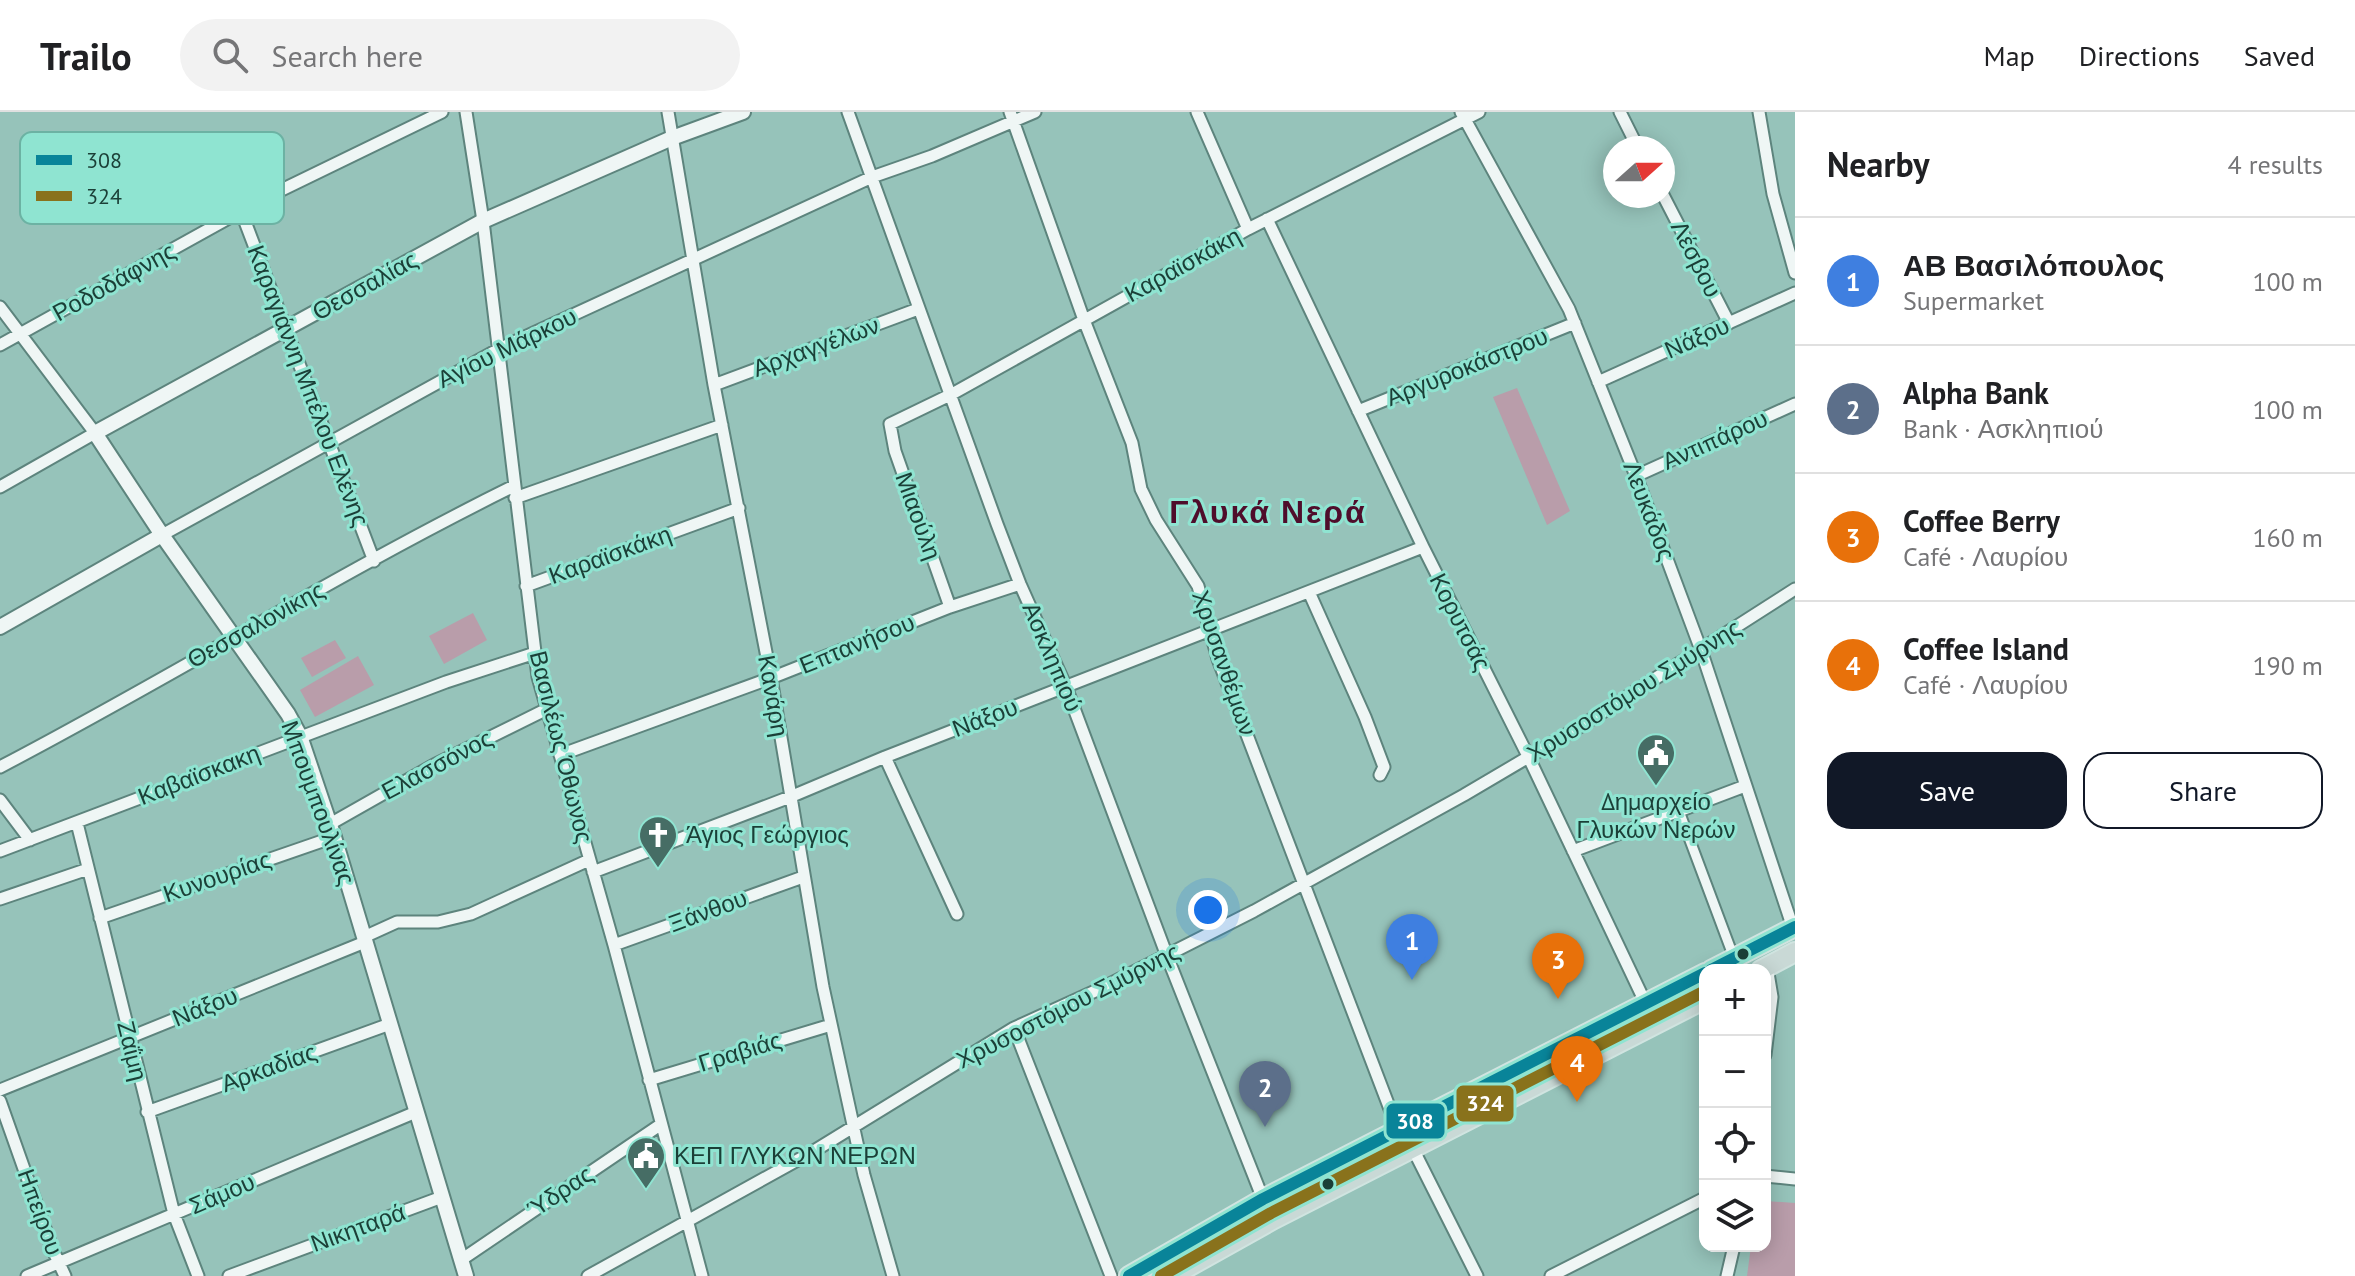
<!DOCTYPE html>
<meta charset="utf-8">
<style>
body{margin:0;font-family:"PT Sans",sans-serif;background:#f2f2f2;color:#202124}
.controls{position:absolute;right:24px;bottom:24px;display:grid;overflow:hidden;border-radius:16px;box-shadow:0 4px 20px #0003}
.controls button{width:72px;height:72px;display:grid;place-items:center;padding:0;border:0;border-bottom:2px solid #e0e0e0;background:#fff;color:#202124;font:40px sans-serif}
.compass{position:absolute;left:1603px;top:24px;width:72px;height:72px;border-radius:50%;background:#fff;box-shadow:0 4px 20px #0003;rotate:69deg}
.you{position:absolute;left:1208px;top:798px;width:28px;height:28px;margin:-20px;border:6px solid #fff;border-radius:50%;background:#1a73e8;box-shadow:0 0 0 12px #1a73e833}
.badge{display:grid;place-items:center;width:52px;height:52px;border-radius:50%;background:#111827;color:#fff;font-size:26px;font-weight:700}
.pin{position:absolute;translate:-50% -66px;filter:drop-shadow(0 2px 4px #0008)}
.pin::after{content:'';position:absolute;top:42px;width:28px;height:24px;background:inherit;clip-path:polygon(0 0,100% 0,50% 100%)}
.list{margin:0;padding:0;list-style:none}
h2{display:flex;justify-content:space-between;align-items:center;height:104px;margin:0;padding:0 32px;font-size:34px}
h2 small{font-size:26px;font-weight:400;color:#757577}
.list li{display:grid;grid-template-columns:52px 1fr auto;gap:24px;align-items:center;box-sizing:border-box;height:128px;padding:0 32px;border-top:2px solid #e0e0e0}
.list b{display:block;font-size:30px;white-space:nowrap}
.list p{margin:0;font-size:26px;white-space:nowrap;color:#757577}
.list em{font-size:26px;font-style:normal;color:#757577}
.actions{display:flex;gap:16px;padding:24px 32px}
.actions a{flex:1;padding:18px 0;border:2px solid #111827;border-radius:24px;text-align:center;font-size:28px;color:#111827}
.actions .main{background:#111827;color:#fff}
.icon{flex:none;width:44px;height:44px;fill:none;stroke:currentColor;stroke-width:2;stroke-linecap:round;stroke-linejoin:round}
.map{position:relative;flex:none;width:1795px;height:1164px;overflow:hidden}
header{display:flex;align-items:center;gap:48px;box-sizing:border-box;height:112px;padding:0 40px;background:#fff;border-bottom:2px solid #e0e0e0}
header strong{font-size:38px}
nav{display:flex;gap:44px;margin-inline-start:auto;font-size:28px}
.search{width:560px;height:72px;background:#f2f2f2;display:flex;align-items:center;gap:20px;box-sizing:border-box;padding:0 28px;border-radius:44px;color:#757577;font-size:30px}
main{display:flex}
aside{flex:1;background:#fff}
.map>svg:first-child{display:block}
</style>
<header>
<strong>Trailo</strong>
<div class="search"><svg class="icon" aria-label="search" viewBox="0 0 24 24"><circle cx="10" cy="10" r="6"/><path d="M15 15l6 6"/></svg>Search here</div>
<nav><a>Map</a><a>Directions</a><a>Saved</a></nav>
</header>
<main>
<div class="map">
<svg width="1795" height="1164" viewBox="0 0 1795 1164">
<rect width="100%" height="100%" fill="#96c3ba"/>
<!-- green -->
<path fill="#b99daa" d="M1517 276 1570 399 1547 413 1493 285Z
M473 501 487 528 444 552 429 524Z
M335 528 346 546 312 565 301 546Z
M358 544 374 573 315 605 300 578Z
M1765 1089 1795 1091V1164H1747L1751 1134H1765Z"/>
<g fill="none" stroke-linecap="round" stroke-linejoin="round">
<defs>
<path id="pedestrian" d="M1679 699 1734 846"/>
<path id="minor" d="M466 0 483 109 538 565 614 833 702 1164
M668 0 714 273 771 566 823 875 864 1063 893 1164
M848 0 997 412 1020 472 1066 575 1167 844 1263 1087
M1010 0 1084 208 1132 331 1141 377 1156 408 1198 474 1218 547 1398 1018
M1197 0 1248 117
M1461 0 1569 197 1636 364 1701 538 1793 816
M1620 0 1638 36
M1759 0 1773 82 1795 161
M1663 83 1729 211
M241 99 374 449
M1267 107 1423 435 1529 646 1655 911
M0 195 95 321 0 375
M0 233 265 86 442 0
M1598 270 1795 181
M714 273 918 197
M1358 299 1575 211
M1636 364 1795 292
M515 386 722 313
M162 423 499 237 872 65 932 44 1035 0
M526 474 739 396
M1309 480 1365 605 1384 655 1380 663
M950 495 895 339 890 312 952 282 1248 117 1479 0
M560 643 771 566 950 495 1020 472
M885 645 957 802
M0 655C173 565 339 460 514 374
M0 688 30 728
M77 711 174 1102 198 1164
M330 712 434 653 547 597
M0 739 446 570 535 541
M1573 739 1745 674
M593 760 790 685 885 645 1423 435
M0 787 88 757
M100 806 334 725
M364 825 397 810H438L471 802 589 748
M614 833 803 765
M1014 916 1111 1164
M1765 943 1772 885 1767 855
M649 968 831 913
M0 978 365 830
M0 989 52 1136 65 1164
M147 1000 390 912
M1413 1037 1477 1164
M1765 1064 1795 1067
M461 1148 660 1013
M27 1164 416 1000
M229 1164 442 1085
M588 1164 814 1039 1014 916 1104 875 1254 799 1464 683 1581 614 1795 477
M1551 1164 1705 1086
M1727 1164 1734 1134"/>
<path id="tertiary" d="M0 515 162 423
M466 1164 334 725 300 624 288 602 162 423 95 321 483 109 672 26 743 0"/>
<path id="primary" d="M1711 858 1795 815
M1761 858 1795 840
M1129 1164 1263 1087 1705 861
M1172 1164 1274 1107 1705 887"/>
</defs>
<!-- pedestrian casing -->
<use href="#pedestrian" stroke="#5d847d" stroke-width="13"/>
<!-- minor casing -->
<use href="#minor" stroke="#5d847d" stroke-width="15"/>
<!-- tertiary casing -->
<use href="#tertiary" stroke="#5d847d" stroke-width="18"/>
<!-- primary casing -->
<use href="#primary" stroke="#d0e4e0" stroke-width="22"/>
<!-- pedestrian -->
<use href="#pedestrian" stroke="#eff6f5" stroke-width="9"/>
<!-- minor -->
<use href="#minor" stroke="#eff6f5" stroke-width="11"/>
<!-- tertiary -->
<use href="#tertiary" stroke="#eff6f5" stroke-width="14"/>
<!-- primary -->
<use href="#primary" stroke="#c9d9d6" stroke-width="18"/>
<defs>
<path id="bus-1" d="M1711 858 1795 815
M1129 1164 1263 1087 1705 861"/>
<path id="bus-2" d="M1161 1164 1271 1101 1705 879"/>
</defs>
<!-- bus-1 casing -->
<use href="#bus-1" stroke="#8fe4d1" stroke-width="18"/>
<!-- bus-2 casing -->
<use href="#bus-2" stroke="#8fe4d1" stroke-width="18"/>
<!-- bus-1 -->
<use href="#bus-1" stroke="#098499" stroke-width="12"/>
<!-- bus-2 -->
<use href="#bus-2" stroke="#89721c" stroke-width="12"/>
</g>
<!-- icons -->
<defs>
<symbol id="civic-pin" viewBox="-11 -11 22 30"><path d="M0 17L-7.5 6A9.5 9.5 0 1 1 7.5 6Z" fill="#466d65" stroke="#8fe4d1"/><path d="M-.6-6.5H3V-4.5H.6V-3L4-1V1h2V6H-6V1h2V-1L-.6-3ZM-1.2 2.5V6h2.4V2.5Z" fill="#fff"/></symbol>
<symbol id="church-pin" viewBox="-11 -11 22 30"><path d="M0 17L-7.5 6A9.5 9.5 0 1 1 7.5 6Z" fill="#466d65" stroke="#8fe4d1"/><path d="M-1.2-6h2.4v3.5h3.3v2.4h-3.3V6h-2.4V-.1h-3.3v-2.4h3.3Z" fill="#fff"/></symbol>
</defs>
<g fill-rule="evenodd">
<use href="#civic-pin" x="1634" y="619" width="44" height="60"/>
<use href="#church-pin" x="636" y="701" width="44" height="60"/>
<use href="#civic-pin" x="624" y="1022" width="44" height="60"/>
</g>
<!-- markers -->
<g fill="#1b3f37" stroke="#8fe4d1" stroke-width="3">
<circle cx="1743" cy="842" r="7"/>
<circle cx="1328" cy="1072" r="7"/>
</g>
<g text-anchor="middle" stroke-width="6" stroke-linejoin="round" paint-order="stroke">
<!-- street labels -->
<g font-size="24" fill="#1b3f37" stroke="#8fe4d1">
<text transform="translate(1696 147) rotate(63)" y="8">Λέσβου</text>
<text transform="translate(1183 153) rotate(-29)" y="8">Καραϊσκάκη</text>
<text transform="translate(114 170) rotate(-29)" y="8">Ροδοδάφνης</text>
<text transform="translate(365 174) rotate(-29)" y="8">Θεσσαλίας</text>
<text transform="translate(1697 226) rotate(-24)" y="8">Νάξου</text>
<text transform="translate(816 235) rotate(-20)" y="8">Αρχαγγέλων</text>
<text transform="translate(507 236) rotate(-26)" y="8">Αγίου Μάρκου</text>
<text transform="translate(1467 255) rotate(-22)" y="8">Αργυροκάστρου</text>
<text transform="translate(308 274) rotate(69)" y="8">Καραγιάννη Μπέλου Ελένης</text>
<text transform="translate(1715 328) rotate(-24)" y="8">Αντιπάρου</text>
<text transform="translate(1649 399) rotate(69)" y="8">Λευκάδος</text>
<text transform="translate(918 404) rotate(70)" y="8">Μιαούλη</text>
<text transform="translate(610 443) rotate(-20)" y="8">Καραϊσκάκη</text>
<text transform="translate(1460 510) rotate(63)" y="8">Κορυτσάς</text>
<text transform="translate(256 513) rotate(-29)" y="8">Θεσσαλονίκης</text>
<text transform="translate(857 532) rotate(-22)" y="8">Επτανήσου</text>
<text transform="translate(1052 545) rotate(67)" y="8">Ασκληπιού</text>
<text transform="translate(1224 551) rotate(71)" y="8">Χρυσανθέμων</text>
<text transform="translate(1634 579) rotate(-32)" y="8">Χρυσοστόμου Σμύρνης</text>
<text transform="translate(773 584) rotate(80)" y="8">Κανάρη</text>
<text transform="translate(985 606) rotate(-21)" y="8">Νάξου</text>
<text transform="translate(561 635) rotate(76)" y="8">Βασιλέως Όθωνος</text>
<text transform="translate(437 653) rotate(-28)" y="8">Ελασσόνος</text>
<text transform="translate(199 663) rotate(-21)" y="8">Καβαϊσκακη</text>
<text transform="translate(318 691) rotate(70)" y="8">Μπουμπουλίνας</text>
<text transform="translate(217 765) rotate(-19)" y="8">Κυνουρίας</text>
<text transform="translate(708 799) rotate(-20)" y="8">Ξάνθου</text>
<text transform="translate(1068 894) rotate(-27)" y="8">Χρυσοστόμου Σμύρνης</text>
<text transform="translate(205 895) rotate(-22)" y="8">Νάξου</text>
<text transform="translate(132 939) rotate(76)" y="8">Ζαΐμη</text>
<text transform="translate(740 940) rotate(-17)" y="8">Γραβιάς</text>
<text transform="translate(269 956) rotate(-20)" y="8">Αρκαδίας</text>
<text transform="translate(560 1080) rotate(-34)" y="8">Ύδρας</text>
<text transform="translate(222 1082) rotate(-23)" y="8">Σάμου</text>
<text transform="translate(40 1100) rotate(70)" y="8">Ηπείρου</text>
<text transform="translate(358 1116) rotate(-20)" y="8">Νικηταρά</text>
</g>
<!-- poi labels -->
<g font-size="24" fill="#1b3f37" stroke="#8fe4d1" text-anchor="start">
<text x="1656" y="698" text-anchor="middle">Δημαρχείο<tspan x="1656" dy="28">Γλυκών Νερών</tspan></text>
<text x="686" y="731">Άγιος Γεώργιος</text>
<text x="674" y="1052">ΚΕΠ ΓΛΥΚΩΝ ΝΕΡΩΝ</text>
</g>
<!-- district labels -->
<g font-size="32" font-weight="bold" letter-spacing="2" fill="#4f0d2b" stroke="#8fe4d1">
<text x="1268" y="411">Γλυκά Νερά</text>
</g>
</g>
<!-- legend -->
<rect x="20" y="20" width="264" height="92" rx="12" fill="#8fe4d1" stroke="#6cb2a3" stroke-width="2"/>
<rect x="36" y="43" width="36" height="10" fill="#098499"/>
<rect x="36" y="79" width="36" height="10" fill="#89721c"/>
<g font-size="22" fill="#1b3f37">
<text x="86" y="56">308</text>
<text x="86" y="92">324</text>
</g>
<g stroke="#8fe4d1" stroke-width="3">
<rect x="1455" y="972" width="60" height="39" rx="8" fill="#89721c"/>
<rect x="1385" y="990" width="61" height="38" rx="8" fill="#098499"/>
</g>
<g font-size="22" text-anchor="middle" font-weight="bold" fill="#fff">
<text x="1485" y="999">324</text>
<text x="1415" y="1017">308</text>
</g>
</svg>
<div class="controls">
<button>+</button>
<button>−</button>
<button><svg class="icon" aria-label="locate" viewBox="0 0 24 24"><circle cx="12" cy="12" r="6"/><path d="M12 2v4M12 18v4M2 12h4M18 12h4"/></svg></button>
<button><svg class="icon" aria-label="layers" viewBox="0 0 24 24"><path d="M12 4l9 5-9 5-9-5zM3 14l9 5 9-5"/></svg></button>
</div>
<svg class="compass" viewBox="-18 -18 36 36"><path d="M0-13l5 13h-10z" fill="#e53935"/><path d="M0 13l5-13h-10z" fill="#757577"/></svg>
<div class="you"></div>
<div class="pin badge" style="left:1412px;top:868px;background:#3f7fe0">1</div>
<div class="pin badge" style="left:1265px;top:1015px;background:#5c6f8a">2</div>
<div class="pin badge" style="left:1558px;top:887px;background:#e8710a">3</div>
<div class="pin badge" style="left:1577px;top:990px;background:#e8710a">4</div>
</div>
<aside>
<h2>Nearby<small>4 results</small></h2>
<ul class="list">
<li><span class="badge" style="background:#3f7fe0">1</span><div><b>ΑΒ Βασιλόπουλος</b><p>Supermarket</p></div><em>100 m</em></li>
<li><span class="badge" style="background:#5c6f8a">2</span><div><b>Alpha Bank</b><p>Bank · Ασκληπιού</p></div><em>100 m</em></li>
<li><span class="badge" style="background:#e8710a">3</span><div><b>Coffee Berry</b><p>Café · Λαυρίου</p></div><em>160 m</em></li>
<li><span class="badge" style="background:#e8710a">4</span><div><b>Coffee Island</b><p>Café · Λαυρίου</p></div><em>190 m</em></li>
</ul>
<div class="actions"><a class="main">Save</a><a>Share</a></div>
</aside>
</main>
